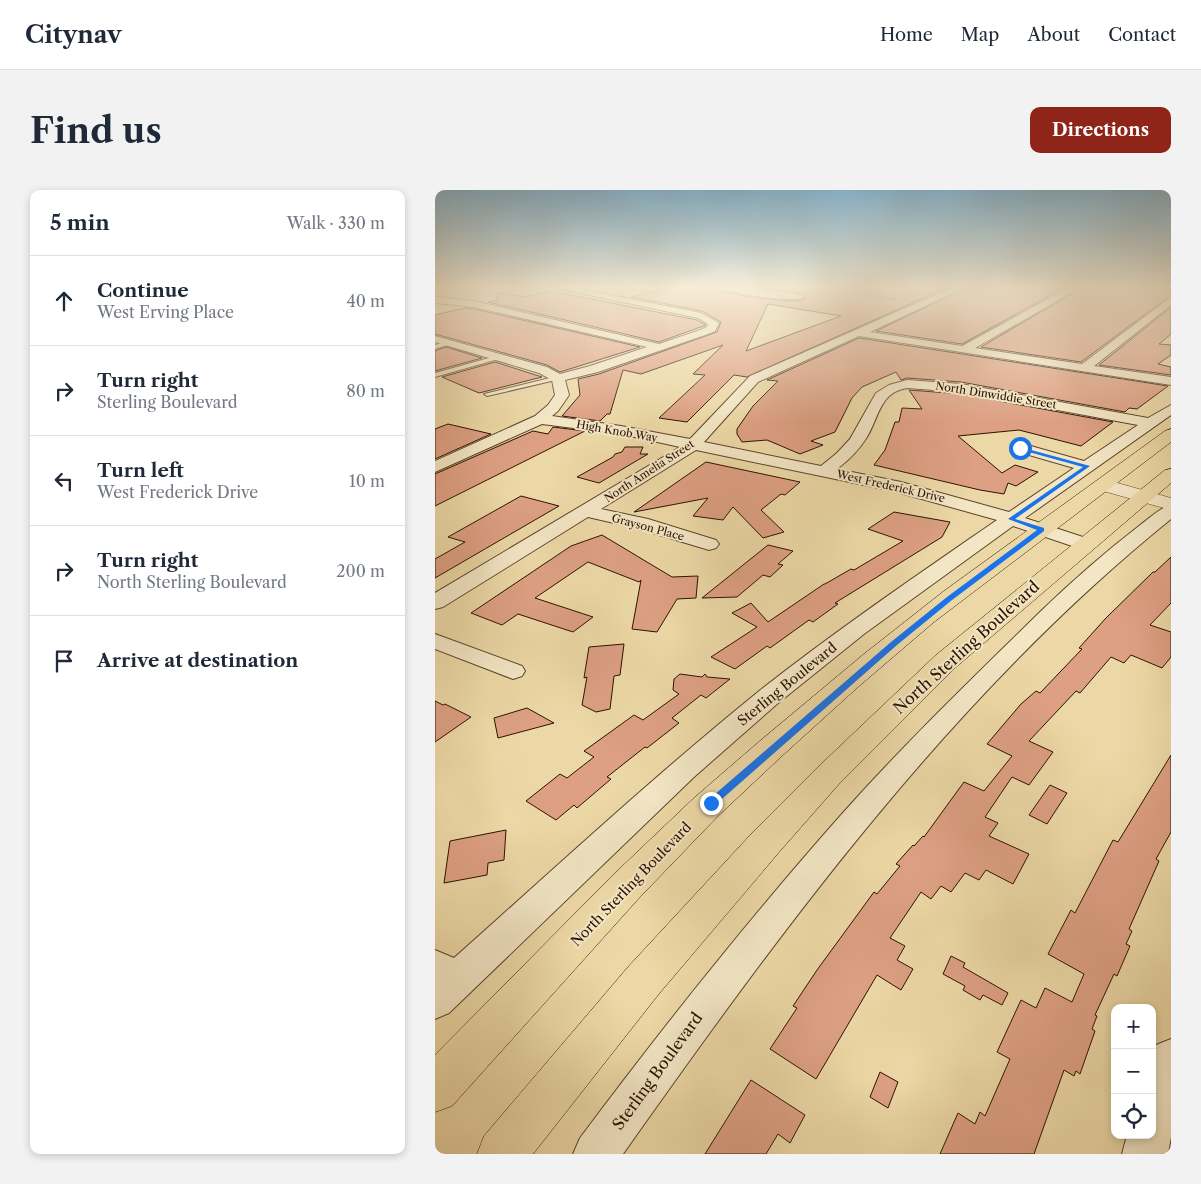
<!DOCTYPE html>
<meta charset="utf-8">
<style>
body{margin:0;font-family:"Libre Caslon Text",serif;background:#f2f2f3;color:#1f2937}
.controls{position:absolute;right:15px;bottom:15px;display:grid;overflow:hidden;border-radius:10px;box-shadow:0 2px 8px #0003}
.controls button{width:45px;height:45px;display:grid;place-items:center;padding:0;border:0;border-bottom:1px solid #e0e1e3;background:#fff;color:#1f2937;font:25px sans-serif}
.stop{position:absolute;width:15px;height:15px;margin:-11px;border:4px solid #1a73e8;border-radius:50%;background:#fff}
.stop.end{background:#1a73e8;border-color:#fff;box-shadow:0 1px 5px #0008}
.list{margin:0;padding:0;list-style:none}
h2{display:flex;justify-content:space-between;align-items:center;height:65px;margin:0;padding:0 20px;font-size:21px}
h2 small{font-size:16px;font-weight:400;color:#747a83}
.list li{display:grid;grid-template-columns:32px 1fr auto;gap:15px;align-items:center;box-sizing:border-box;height:90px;padding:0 20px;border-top:1px solid #e0e1e3}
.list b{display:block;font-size:19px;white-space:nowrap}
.list p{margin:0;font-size:16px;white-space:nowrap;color:#747a83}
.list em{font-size:16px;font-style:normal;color:#747a83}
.icon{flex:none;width:28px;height:28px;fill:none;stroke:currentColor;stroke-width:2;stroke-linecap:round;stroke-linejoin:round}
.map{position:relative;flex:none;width:736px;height:964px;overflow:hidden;border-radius:10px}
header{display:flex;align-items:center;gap:30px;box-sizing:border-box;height:70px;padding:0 25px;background:#fff;border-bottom:1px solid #e0e1e3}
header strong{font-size:24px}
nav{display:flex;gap:28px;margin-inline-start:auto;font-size:18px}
.intro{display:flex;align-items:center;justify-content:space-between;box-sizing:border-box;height:120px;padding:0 30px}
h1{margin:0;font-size:35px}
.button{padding:12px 22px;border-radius:10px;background:#8f2418;color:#fff;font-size:18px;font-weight:700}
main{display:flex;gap:30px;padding:0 30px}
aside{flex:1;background:#fff;border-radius:10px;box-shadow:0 2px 8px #0003}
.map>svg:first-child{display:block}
</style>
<header>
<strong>Citynav</strong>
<nav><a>Home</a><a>Map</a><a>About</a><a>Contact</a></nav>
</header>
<div class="intro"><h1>Find us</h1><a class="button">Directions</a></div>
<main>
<aside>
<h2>5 min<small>Walk · 330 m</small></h2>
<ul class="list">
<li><svg class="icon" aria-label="ahead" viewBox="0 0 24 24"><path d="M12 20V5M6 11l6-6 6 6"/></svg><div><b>Continue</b><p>West Erving Place</p></div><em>40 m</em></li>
<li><svg class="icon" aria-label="right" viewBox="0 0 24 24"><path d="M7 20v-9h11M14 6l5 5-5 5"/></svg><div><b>Turn right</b><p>Sterling Boulevard</p></div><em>80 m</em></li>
<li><svg class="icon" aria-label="left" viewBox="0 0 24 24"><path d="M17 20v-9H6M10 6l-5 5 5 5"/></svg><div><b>Turn left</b><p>West Frederick Drive</p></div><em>10 m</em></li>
<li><svg class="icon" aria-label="right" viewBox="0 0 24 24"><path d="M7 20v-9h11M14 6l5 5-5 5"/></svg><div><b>Turn right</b><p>North Sterling Boulevard</p></div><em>200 m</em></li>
<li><svg class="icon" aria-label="arrive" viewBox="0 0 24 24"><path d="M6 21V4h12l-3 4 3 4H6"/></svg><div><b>Arrive at destination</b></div></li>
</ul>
</aside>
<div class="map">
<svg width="736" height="964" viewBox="0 0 736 964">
<rect width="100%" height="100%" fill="#ecd8a6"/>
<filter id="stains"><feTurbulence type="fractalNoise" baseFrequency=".004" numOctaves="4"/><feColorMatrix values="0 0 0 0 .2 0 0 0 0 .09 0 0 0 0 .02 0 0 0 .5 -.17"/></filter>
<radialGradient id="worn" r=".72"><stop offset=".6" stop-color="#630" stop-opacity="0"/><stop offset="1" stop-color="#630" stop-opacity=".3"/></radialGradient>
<!-- building -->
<path fill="#dda083" stroke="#2c1202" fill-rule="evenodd" d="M243 96H279L287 101 310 106 353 111H364L370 109 371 106 355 101 314 96H515L312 187 299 185 252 232 224 228 270 185 258 184 288 155 206 184 188 180 175 224H172L165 231 127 226 145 205 143 189 164 184 282 142 286 132 267 121 196 107ZM333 114 406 126 311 161Z
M535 96H632L527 154 441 141Z
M650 96H717L736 103V105L646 172 546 157Z
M116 101 262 130 271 135 224 152 53 112 63 110 62 102 88 107Z
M736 117V144L724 154 736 155V165L723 174 736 177V185L664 175Z
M30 118 39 119 205 157 125 182 112 175 0 144V125Z
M424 148 733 196 702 219 694 218 690 222 526 192 472 188 466 190 461 182 427 197 417 208 400 242 376 251 388 255 365 264 332 250 307 252 302 244V239L318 216 343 191 332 190Z
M11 157 47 168 0 181V161Z
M60 172 107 187 44 203 7 187Z
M474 200 526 204 678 232 646 256 584 240 523 246 567 283 580 275 603 282 581 296 573 293 569 304 545 300 439 275 450 260 460 232H464L467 218 487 219Z
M13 234 56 244 0 269V239Z
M118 237 150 241 0 316V284L98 241 113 244Z
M190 257H208L205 264H213L164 293 142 287 178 267 180 264 187 262Z
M271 272 365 292 350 305 346 304 326 320 349 342 328 348 298 317 288 330 258 326 273 308 199 322Z
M86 306 124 316 0 388V369L30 352 13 347Z
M459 322 515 332 507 347 400 413 403 414 378 432 374 430 335 458 332 456 300 479 276 467 322 437 297 423 316 413 333 432 389 394H390L416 379 419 380 468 351 433 339Z
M167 345 237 387 263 386 261 408 242 409 222 442 197 439 206 390 204 392 153 372 100 408 158 427 138 442 83 424 67 435 36 423 136 356Z
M333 355 358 361 343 374 348 375 335 387 328 385 302 407 267 408Z
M736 367V413L715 435 736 442V467L727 478 696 465 689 473 676 467 645 503 641 501 594 551 618 562 594 595 577 587 550 627 563 633 554 646 594 664 578 694 551 680 544 690 530 683 516 702 506 696 496 709 486 702 455 748 470 756 462 770 478 779 466 800 442 785 381 889 335 859 362 818 358 816 382 780 439 702 442 704 465 676 461 674 478 655 479 656 488 646 489 647 529 592 549 601 577 566 552 554 586 514 601 501 605 503 647 459 644 458 671 428 718 382H720Z
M189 454 185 485 179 486 175 519 161 522 147 515 152 487 149 488 154 457Z
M245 484 267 487 270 484 272 487 295 489 271 508 266 505 237 528 244 533 212 558 210 557 172 587 176 589 142 618 139 615 121 630 91 611 125 584 132 588 159 567 149 561 199 525 208 530 244 504 238 500 239 489Z
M0 511 8 515 10 514 36 527 0 552Z
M92 518 119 533 63 548 59 528Z
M736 565V642L721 669 724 671 694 739 697 741 691 754 695 756 682 786 679 784 660 825 662 826 657 839 660 841 645 884 641 881 639 886 629 880 599 964H505L523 923 540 934 545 922 550 926 575 869 562 862 586 810 601 818 610 798 637 812 649 784 613 764 636 720 640 723 678 650 683 652Z
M615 595 632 603 612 634 594 625Z
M71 640 69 670 53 673 52 685 9 693 15 651Z
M516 766 530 773 528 777 573 803 567 815 548 805 545 810 528 800 530 796 508 784Z
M445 882 463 892 453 918 435 907Z
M316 890 370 925 355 953 343 944 331 964H270Z"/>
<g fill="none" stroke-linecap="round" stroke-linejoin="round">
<defs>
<path id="service" d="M14 151 16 154 0 159V155Z
M65 165 67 168 0 187V183Z
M123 186 126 188 125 189 52 206 49 204Z"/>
<path id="minor" d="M111 96H130L266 123 284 133 280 141 273 144 163 182 130 190 134 205 123 221 117 226 186 236 255 249 315 186 521 96H533L435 142 527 156 637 96H648L540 158 647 174 736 107V115L659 176 736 187V195L424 146 323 192 269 252 386 276 402 263 415 249 441 203 454 195 472 190 526 194 713 228 736 215V225L590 328 657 350 660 354 657 358 650 360 643 358 578 336 429 444 342 514 259 587 14 823 0 829V760L19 768C119 679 218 587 323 502 400 441 481 386 562 330L458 301 261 260 166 319 213 329 281 350 284 354 281 358 274 360 201 338 153 327 8 417 0 419V403L245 257 186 244 107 234 0 282V271L100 226 113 215 120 205 117 190 104 183 0 152V146L112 177 125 184 155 176 212 157 39 117 0 113V107L39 111 224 154 265 140 272 137 273 134 263 128ZM472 198 526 202 703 235 649 271 585 253 580 255 577 258 580 261 639 278 574 322 466 292 402 279C414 270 424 260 432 247 444 227 445 202 472 198Z
M281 96C293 96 363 102 369 107 360 114 291 103 281 96Z
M736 315V329C518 505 349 736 188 964H138L145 948C228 837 314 729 406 625 469 554 537 489 605 422 636 392 669 363 704 336 714 329 724 318 736 315Z
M0 444 87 476 90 481 87 486 78 489 0 459Z
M736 849V947L733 964H687L692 945H717V865L721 855Z"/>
<path id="tertiary" d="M668 289 736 308V320L661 299 659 295 661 291Z"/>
<path id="primary" d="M736 239V252L499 432 423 497 348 565 283 626 205 707 17 916 0 922V865L178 685 259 608 326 550 429 464 509 401 730 241Z
M736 279V293L521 477 404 594 345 661 223 805 98 964H42L49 946 193 777 319 641 382 578 501 465 730 280Z"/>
</defs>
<!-- service casing -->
<use href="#service" stroke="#5c442b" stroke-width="2"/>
<!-- minor casing -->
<use href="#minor" stroke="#5c442b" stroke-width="2"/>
<!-- tertiary casing -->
<use href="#tertiary" stroke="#5c442b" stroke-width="1"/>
<!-- primary casing -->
<use href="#primary" stroke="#2c1202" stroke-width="1"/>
<!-- path -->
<path stroke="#2c1202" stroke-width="1" stroke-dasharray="1 1" stroke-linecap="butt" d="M409 102 462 110
M377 106 409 102 410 96"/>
<!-- service -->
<use href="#service" fill="#f3e6c5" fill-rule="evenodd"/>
<!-- minor -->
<use href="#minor" fill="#f3e6c5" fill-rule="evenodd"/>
<!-- tertiary -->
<use href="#tertiary" fill="#f3e6c5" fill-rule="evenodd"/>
<!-- primary -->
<use href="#primary" fill="#ecd8a6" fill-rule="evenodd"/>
</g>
<!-- sky -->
<linearGradient id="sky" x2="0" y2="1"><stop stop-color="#88b6d0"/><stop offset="0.42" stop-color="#f6edd7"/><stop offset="1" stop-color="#f6edd7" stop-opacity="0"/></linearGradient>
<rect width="736" height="231" fill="url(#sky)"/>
<!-- route -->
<path fill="#1a73e8" d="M585 257 655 276 580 329 609 338V341L517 410 462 455 279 616H272V611L456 452 512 407 602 340 573 329 648 277 583 259Z"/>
<g text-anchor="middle" stroke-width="4" stroke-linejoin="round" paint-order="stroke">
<!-- far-street labels -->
<g font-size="11" fill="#2c1202" stroke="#f3e6c5">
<text transform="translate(561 205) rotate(9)" y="4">North Dinwiddie Street</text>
<text transform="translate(182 241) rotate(10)" y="4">High Knob Way</text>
<text transform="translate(214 281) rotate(-33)" y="4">North Amelia Street</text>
<text transform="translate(456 296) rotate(13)" y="4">West Frederick Drive</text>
<text transform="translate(213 337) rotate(15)" y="4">Grayson Place</text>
</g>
<!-- street labels -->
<g font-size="14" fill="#2c1202" stroke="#f3e6c5">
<text transform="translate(352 494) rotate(-39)" y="5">Sterling Boulevard</text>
<text transform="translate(196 694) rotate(-46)" y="5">North Sterling Boulevard</text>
</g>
<!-- near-street labels -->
<g font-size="16" fill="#2c1202" stroke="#f3e6c5">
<text transform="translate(531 457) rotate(-42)" y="6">North Sterling Boulevard</text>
<text transform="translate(222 881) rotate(-54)" y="6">Sterling Boulevard</text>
</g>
</g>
<rect width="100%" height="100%" filter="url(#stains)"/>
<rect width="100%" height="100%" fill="url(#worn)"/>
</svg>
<div class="controls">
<button>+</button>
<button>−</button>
<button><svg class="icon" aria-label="locate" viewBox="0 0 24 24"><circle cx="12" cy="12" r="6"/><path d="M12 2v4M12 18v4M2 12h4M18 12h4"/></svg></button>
</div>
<div class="stop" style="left:585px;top:258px"></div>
<div class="stop end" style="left:276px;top:613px"></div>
</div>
</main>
